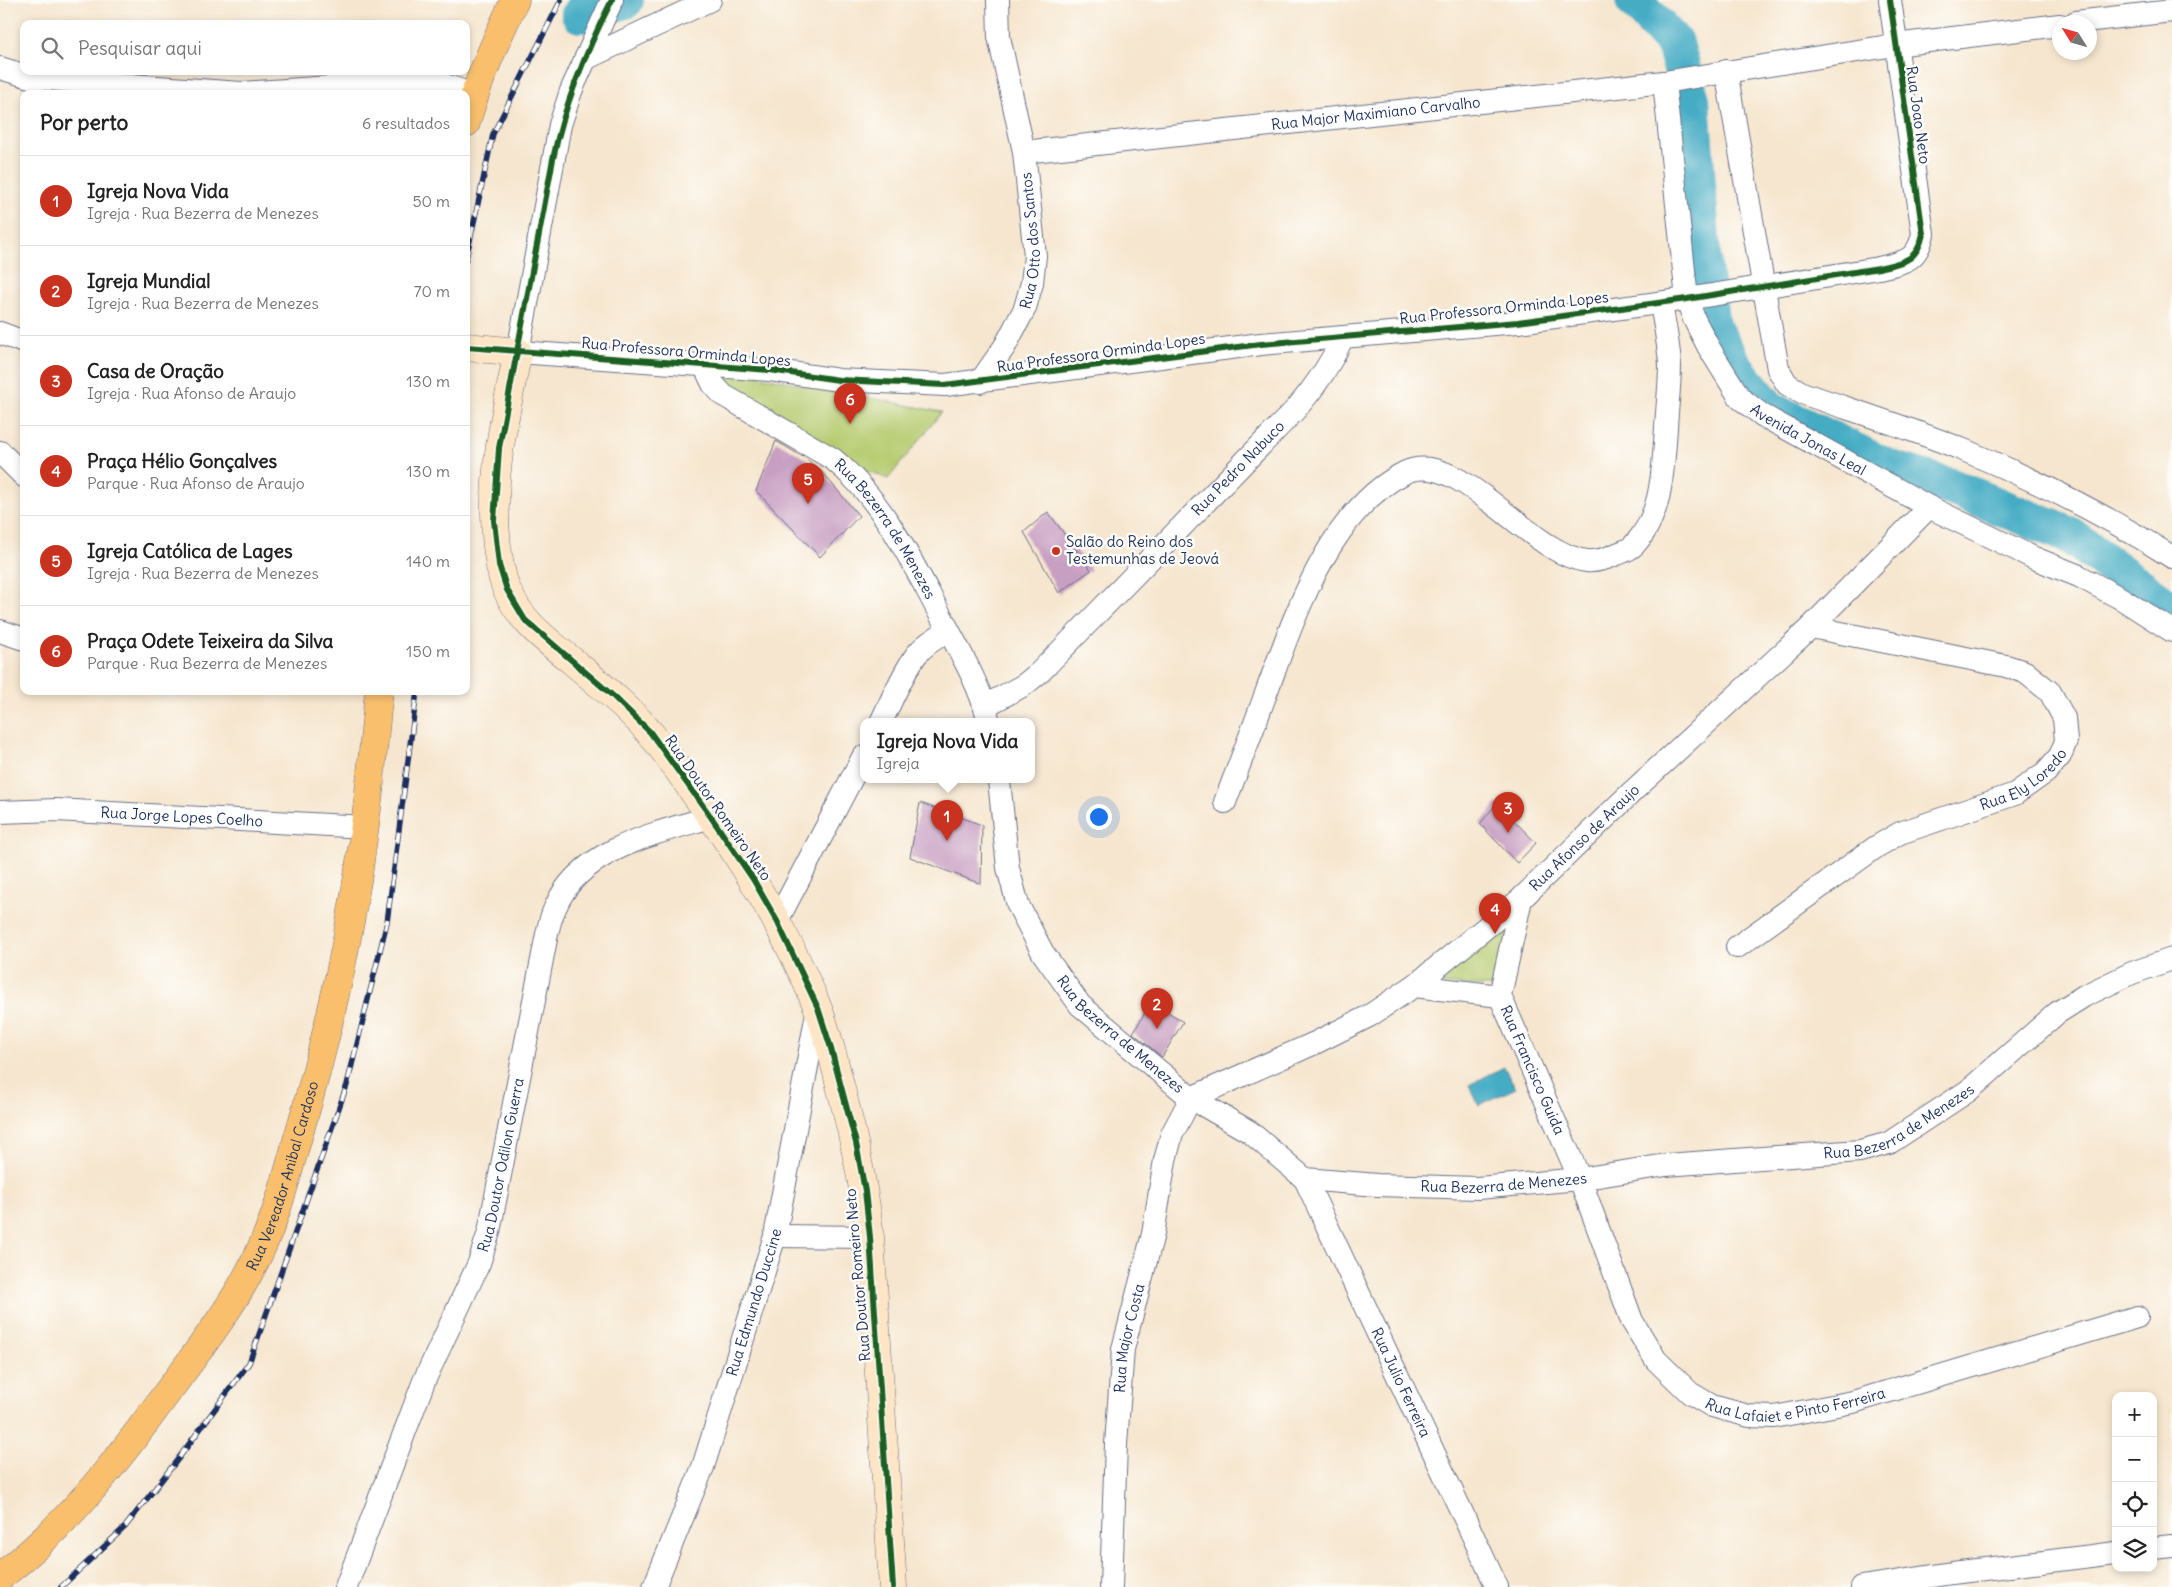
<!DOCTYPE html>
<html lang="pt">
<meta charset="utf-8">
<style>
body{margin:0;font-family:Delius,sans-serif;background:#f6f6f6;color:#222}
.controls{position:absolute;right:15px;bottom:15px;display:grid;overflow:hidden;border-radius:10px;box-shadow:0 2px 8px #0003}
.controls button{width:45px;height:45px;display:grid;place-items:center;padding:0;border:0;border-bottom:1px solid #e0e0e0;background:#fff;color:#222;font:25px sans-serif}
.compass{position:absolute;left:2052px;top:15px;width:45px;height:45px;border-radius:50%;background:#fff;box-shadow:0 2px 8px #0003;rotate:307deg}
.you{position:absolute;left:1098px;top:816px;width:18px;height:18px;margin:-12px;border:4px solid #fff;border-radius:50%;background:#1a73e8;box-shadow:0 0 0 8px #1a73e833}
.badge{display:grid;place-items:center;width:32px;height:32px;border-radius:50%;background:#c8321e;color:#fff;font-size:16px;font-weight:700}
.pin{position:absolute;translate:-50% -41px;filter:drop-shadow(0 1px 2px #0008)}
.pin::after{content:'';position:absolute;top:26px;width:18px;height:15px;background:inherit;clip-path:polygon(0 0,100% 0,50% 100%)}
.popup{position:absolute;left:860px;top:718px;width:175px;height:65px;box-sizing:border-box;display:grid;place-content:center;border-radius:10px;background:#fff;filter:drop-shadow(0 1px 4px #0005);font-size:16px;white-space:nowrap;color:#767676}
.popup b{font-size:19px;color:#222}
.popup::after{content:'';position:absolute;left:50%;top:100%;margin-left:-10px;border:10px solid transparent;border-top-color:#fff}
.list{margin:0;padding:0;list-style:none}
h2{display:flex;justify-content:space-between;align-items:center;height:65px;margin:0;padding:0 20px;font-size:21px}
h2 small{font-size:16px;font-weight:400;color:#767676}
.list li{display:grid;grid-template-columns:32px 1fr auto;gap:15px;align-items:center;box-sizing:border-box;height:90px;padding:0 20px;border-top:1px solid #e0e0e0}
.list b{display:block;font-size:19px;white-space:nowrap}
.list p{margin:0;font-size:16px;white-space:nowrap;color:#767676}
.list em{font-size:16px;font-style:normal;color:#767676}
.icon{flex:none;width:28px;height:28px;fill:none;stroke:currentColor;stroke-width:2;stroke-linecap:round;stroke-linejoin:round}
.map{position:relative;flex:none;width:2172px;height:1587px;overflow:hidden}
.search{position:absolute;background:#fff;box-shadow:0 2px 8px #0003;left:20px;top:20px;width:450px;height:55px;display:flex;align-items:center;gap:12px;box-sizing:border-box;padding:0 18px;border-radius:10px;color:#767676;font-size:19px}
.panel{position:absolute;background:#fff;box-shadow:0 2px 8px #0003;left:20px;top:90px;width:450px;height:605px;border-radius:10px}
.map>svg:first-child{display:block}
</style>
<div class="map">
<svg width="2172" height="1587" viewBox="0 0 2172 1587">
<rect width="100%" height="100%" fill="#fdfcf7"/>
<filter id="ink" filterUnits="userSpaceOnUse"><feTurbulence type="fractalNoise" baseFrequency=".02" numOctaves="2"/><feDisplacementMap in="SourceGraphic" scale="10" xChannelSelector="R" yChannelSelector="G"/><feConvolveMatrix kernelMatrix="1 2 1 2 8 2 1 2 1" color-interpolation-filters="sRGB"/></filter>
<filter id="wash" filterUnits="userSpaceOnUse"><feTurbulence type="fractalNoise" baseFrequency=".0096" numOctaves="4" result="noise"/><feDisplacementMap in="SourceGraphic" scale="20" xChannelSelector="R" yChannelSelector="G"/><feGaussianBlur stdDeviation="1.12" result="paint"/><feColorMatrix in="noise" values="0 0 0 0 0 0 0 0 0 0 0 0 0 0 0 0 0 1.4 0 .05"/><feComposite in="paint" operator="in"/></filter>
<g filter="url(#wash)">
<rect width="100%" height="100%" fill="#f6e6cf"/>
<!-- green -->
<path fill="#b6cb6f" stroke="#687d66" d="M704 365 942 412 888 479 778 435Z
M1514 907 1498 987 1432 984Z"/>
<!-- water -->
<path fill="#44acc4" stroke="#306e91" d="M1504 1067 1516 1088 1479 1105 1469 1085Z"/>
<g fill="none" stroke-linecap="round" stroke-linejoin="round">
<!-- river -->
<path stroke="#44acc4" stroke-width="38" d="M1634 0 1675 44 1691 100 1703 268 1711 326 1737 371 1769 409 1888 468 1954 488 2069 535 2172 610
M580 14 625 0"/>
</g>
<g id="blocks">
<!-- building -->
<path fill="#c79fc2" d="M776 441 805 458 822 472 859 516 820 557 756 491Z
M1048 512 1091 570 1059 593 1024 532Z
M920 803 982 825 981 884 910 857Z
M1497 803 1536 843 1517 863 1480 824Z
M1152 1001 1183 1022 1162 1057 1133 1033Z"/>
</g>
</g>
<g filter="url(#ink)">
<use href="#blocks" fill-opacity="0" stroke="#686f86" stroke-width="1"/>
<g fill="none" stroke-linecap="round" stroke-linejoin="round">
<defs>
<g id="street">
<path d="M612 0 571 91 560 125 518 352 770 370 839 380 945 385 1261 344 1518 322 1687 299 1879 268C1903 262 1917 262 1923 234L1890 0"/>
<path d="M2076 22 2172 11"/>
<path d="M585 59 710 0"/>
<path d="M0 68 33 78 241 93 419 81 439 83 474 95"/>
<path d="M1726 71 1778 369 1787 384 1802 393C1857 412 1913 429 1966 451 2038 481 2107 516 2172 557"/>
<path id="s1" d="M1664 82 1687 299 1694 319 1709 348 1740 398 1762 415 1929 507 2034 558 2079 576 2122 599 2172 631"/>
<path id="s2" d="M1024 152 1664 82 1895 45 2060 25"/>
<path d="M0 333 24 342"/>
<path id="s3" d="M704 365 713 384 723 395 833 459C883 500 912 562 942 618 960 652 980 685 989 722"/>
<path id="s4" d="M980 382 1005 346 1025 308 1032 283 1035 256 1024 152 999 37 998 0"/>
<path d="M0 452 24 476"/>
<path d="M0 631 24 639"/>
<path id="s5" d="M985 706 1024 685 1040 672 1296 409C1316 386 1331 364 1343 337"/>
<path d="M881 722C892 700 902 674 917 654 925 644 937 637 948 631"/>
<path id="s6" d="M999 780 1008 868 1018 905 1043 953 1080 1005 1191 1098 1250 1132 1305 1179 1377 1185 1478 1188 1580 1179 1666 1165 1860 1151 1889 1143 1968 1091 2057 1013 2084 996 2132 973 2172 959"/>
<path d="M1225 802C1240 763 1255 724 1269 685 1296 613 1330 511 1404 473 1458 445 1529 555 1587 561 1597 562 1608 558 1617 554 1622 552 1629 550 1633 546 1663 516 1663 467 1666 428 1667 407 1670 386 1670 365 1669 345 1664 323 1661 303"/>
<path id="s7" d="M0 812 56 810 365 827"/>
<path id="s8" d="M1521 899 1500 996 1580 1179 1632 1321 1656 1360 1690 1393 1712 1406 1749 1416 1774 1417 1853 1402 2137 1317"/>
<path d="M777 921 863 757"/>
<path id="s9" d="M1737 947 1876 847 1900 833 2015 794 2046 772 2060 756 2066 741 2064 718 2050 692 2025 672 2006 666 1811 627"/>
<path d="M1414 986 1500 996"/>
<path id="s10" d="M1305 1179 1497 1587"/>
<path d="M775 1236 870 1237"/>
<path d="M2153 1548 2172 1546"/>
<path id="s11" d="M346 1587 424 1381 479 1263 489 1232 547 934C549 925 551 916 555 908 579 849 657 833 711 817"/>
<path id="s12" d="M654 1587 703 1467 775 1236 818 1008"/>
<path id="s13" d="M1111 1587 1116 1444 1123 1349 1153 1234 1165 1160 1172 1134 1191 1098 1315 1043 1369 1016 1414 986 1521 899 1633 791 1811 627 1929 507"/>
<path d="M1862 1587 1952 1573 2116 1553"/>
</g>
<path id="secondary" d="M466 347 518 352C505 416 489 480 497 546 499 561 501 577 507 590 520 621 546 640 571 660 598 683 626 705 649 732 668 753 683 778 700 801 746 865 787 933 817 1006 828 1033 834 1061 841 1089 854 1138 864 1186 870 1237L893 1587"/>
<g id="primary">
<path d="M466 123C478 80 496 40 515 0"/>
<path id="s14" d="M0 1577C62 1530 113 1467 158 1405 196 1353 239 1301 264 1242 279 1208 288 1172 298 1137 328 1036 352 930 365 825 371 781 374 736 379 691"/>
</g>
</defs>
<!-- street casing -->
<use href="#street" stroke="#686f86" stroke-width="24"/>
<!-- secondary casing -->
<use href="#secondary" stroke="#686f86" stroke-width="29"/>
<!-- primary casing -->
<use href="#primary" stroke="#686f86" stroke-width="29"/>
<!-- street -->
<use href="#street" stroke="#fff" stroke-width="22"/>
<!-- secondary -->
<use href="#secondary" stroke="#fde5c5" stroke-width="28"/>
<!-- primary -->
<use href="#primary" stroke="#f9bf6d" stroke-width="28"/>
<defs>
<path id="rail" d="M466 259 493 134 561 0
M61 1587 125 1527 178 1459 249 1363 347 1085 387 922 417 691"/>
</defs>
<!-- rail casing -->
<use href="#rail" stroke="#1b2f5e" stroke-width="5.5"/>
<!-- rail -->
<use href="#rail" stroke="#fdfcf7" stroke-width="4" stroke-dasharray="11" stroke-linecap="butt"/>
<defs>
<path id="cycleway" d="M612 0C586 51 565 102 553 159L499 448 494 521 499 565 507 590 525 620 613 696 650 732 711 817 753 879 777 921 818 1008 830 1045 856 1143 865 1191 870 1237 893 1587
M466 347 770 370 839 380 945 385 1261 344 1518 322 1687 299 1879 268C1903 262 1917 262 1923 234L1890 0"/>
</defs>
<!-- cycleway casing -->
<use href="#cycleway" stroke="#fdfcf7" stroke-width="9"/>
<!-- cycleway -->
<use href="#cycleway" stroke="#1b5e20" stroke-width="6"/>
</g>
</g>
<!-- markers -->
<circle fill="#c8321e" stroke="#fdfcf7" stroke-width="2" cx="1056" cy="551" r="5"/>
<g text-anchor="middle" stroke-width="5" stroke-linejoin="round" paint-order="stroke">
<!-- street labels -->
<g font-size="15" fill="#1b2f5e" stroke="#fdfcf7">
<text dy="5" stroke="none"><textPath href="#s2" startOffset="354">Rua Major Maximiano Carvalho</textPath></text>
<text transform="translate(1918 115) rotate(82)" y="5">Rua Joao Neto</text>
<text dy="5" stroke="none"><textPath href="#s4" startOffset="155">Rua Otto dos Santos</textPath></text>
<text transform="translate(1504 308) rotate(-6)" y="5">Rua Professora Orminda Lopes</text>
<text transform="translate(686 352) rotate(5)" y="5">Rua Professora Orminda Lopes</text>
<text transform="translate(1101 353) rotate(-8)" y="5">Rua Professora Orminda Lopes</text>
<text dy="5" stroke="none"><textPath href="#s1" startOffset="411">Avenida Jonas Leal</textPath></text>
<text dy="5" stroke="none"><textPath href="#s5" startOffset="349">Rua Pedro Nabuco</textPath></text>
<text dy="5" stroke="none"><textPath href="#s3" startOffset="251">Rua Bezerra de Menezes</textPath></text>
<text dy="5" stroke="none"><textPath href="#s9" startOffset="335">Rua Ely Loredo</textPath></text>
<text transform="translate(718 808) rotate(55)" y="5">Rua Doutor Romeiro Neto</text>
<text dy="5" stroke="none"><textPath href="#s7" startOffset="182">Rua Jorge Lopes Coelho</textPath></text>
<text dy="5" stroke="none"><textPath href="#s13" startOffset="976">Rua Afonso de Araujo</textPath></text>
<text dy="5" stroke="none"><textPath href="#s6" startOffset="294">Rua Bezerra de Menezes</textPath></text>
<text dy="5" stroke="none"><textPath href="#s8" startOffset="180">Rua Francisco Guida</textPath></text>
<text dy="5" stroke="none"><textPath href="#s6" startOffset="1134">Rua Bezerra de Menezes</textPath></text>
<text dy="5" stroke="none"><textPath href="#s11" startOffset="451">Rua Doutor Odilon Guerra</textPath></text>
<text dy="5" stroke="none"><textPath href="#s14" startOffset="498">Rua Vereador Anibal Cardoso</textPath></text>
<text dy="5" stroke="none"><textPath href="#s6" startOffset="729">Rua Bezerra de Menezes</textPath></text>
<text transform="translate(858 1275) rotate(-95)" y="5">Rua Doutor Romeiro Neto</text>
<text dy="5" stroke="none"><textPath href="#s12" startOffset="302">Rua Edmundo Duccine</textPath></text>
<text dy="5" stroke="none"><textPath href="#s13" startOffset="250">Rua Major Costa</textPath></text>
<text dy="5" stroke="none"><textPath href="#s10" startOffset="225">Rua Julio Ferreira</textPath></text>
<text dy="5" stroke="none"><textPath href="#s8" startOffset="654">Rua Lafaiet e Pinto Ferreira</textPath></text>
</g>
<!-- poi labels -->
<g font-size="15" fill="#1b2f5e" stroke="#fdfcf7" text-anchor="start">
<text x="1066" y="547">Salão do Reino dos<tspan x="1066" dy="17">Testemunhas de Jeová</tspan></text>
</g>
</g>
</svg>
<div class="controls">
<button>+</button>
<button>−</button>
<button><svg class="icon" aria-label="locate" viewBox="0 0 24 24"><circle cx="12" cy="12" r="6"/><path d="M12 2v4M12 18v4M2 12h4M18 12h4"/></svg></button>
<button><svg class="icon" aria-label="layers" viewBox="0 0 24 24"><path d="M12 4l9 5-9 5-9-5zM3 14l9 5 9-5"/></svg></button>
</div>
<svg class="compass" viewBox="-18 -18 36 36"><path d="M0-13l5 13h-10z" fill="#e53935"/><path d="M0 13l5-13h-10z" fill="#767676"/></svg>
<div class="you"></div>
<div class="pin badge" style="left:947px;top:841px">1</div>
<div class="popup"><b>Igreja Nova Vida</b>Igreja</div>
<div class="pin badge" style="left:1157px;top:1029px">2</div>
<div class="pin badge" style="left:1508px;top:833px">3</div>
<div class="pin badge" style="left:1495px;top:934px">4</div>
<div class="pin badge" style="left:808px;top:504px">5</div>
<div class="pin badge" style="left:850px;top:424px">6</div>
<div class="search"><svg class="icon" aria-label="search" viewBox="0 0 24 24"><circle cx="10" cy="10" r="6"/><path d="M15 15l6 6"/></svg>Pesquisar aqui</div>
<section class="panel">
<h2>Por perto<small>6 resultados</small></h2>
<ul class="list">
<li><span class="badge">1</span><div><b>Igreja Nova Vida</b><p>Igreja · Rua Bezerra de Menezes</p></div><em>50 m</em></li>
<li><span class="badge">2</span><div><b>Igreja Mundial</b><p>Igreja · Rua Bezerra de Menezes</p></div><em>70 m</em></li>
<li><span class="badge">3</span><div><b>Casa de Oração</b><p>Igreja · Rua Afonso de Araujo</p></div><em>130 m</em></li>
<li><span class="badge">4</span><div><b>Praça Hélio Gonçalves</b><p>Parque · Rua Afonso de Araujo</p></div><em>130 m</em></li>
<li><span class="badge">5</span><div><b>Igreja Católica de Lages</b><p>Igreja · Rua Bezerra de Menezes</p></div><em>140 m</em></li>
<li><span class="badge">6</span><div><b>Praça Odete Teixeira da Silva</b><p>Parque · Rua Bezerra de Menezes</p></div><em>150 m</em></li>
</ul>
</section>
</div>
